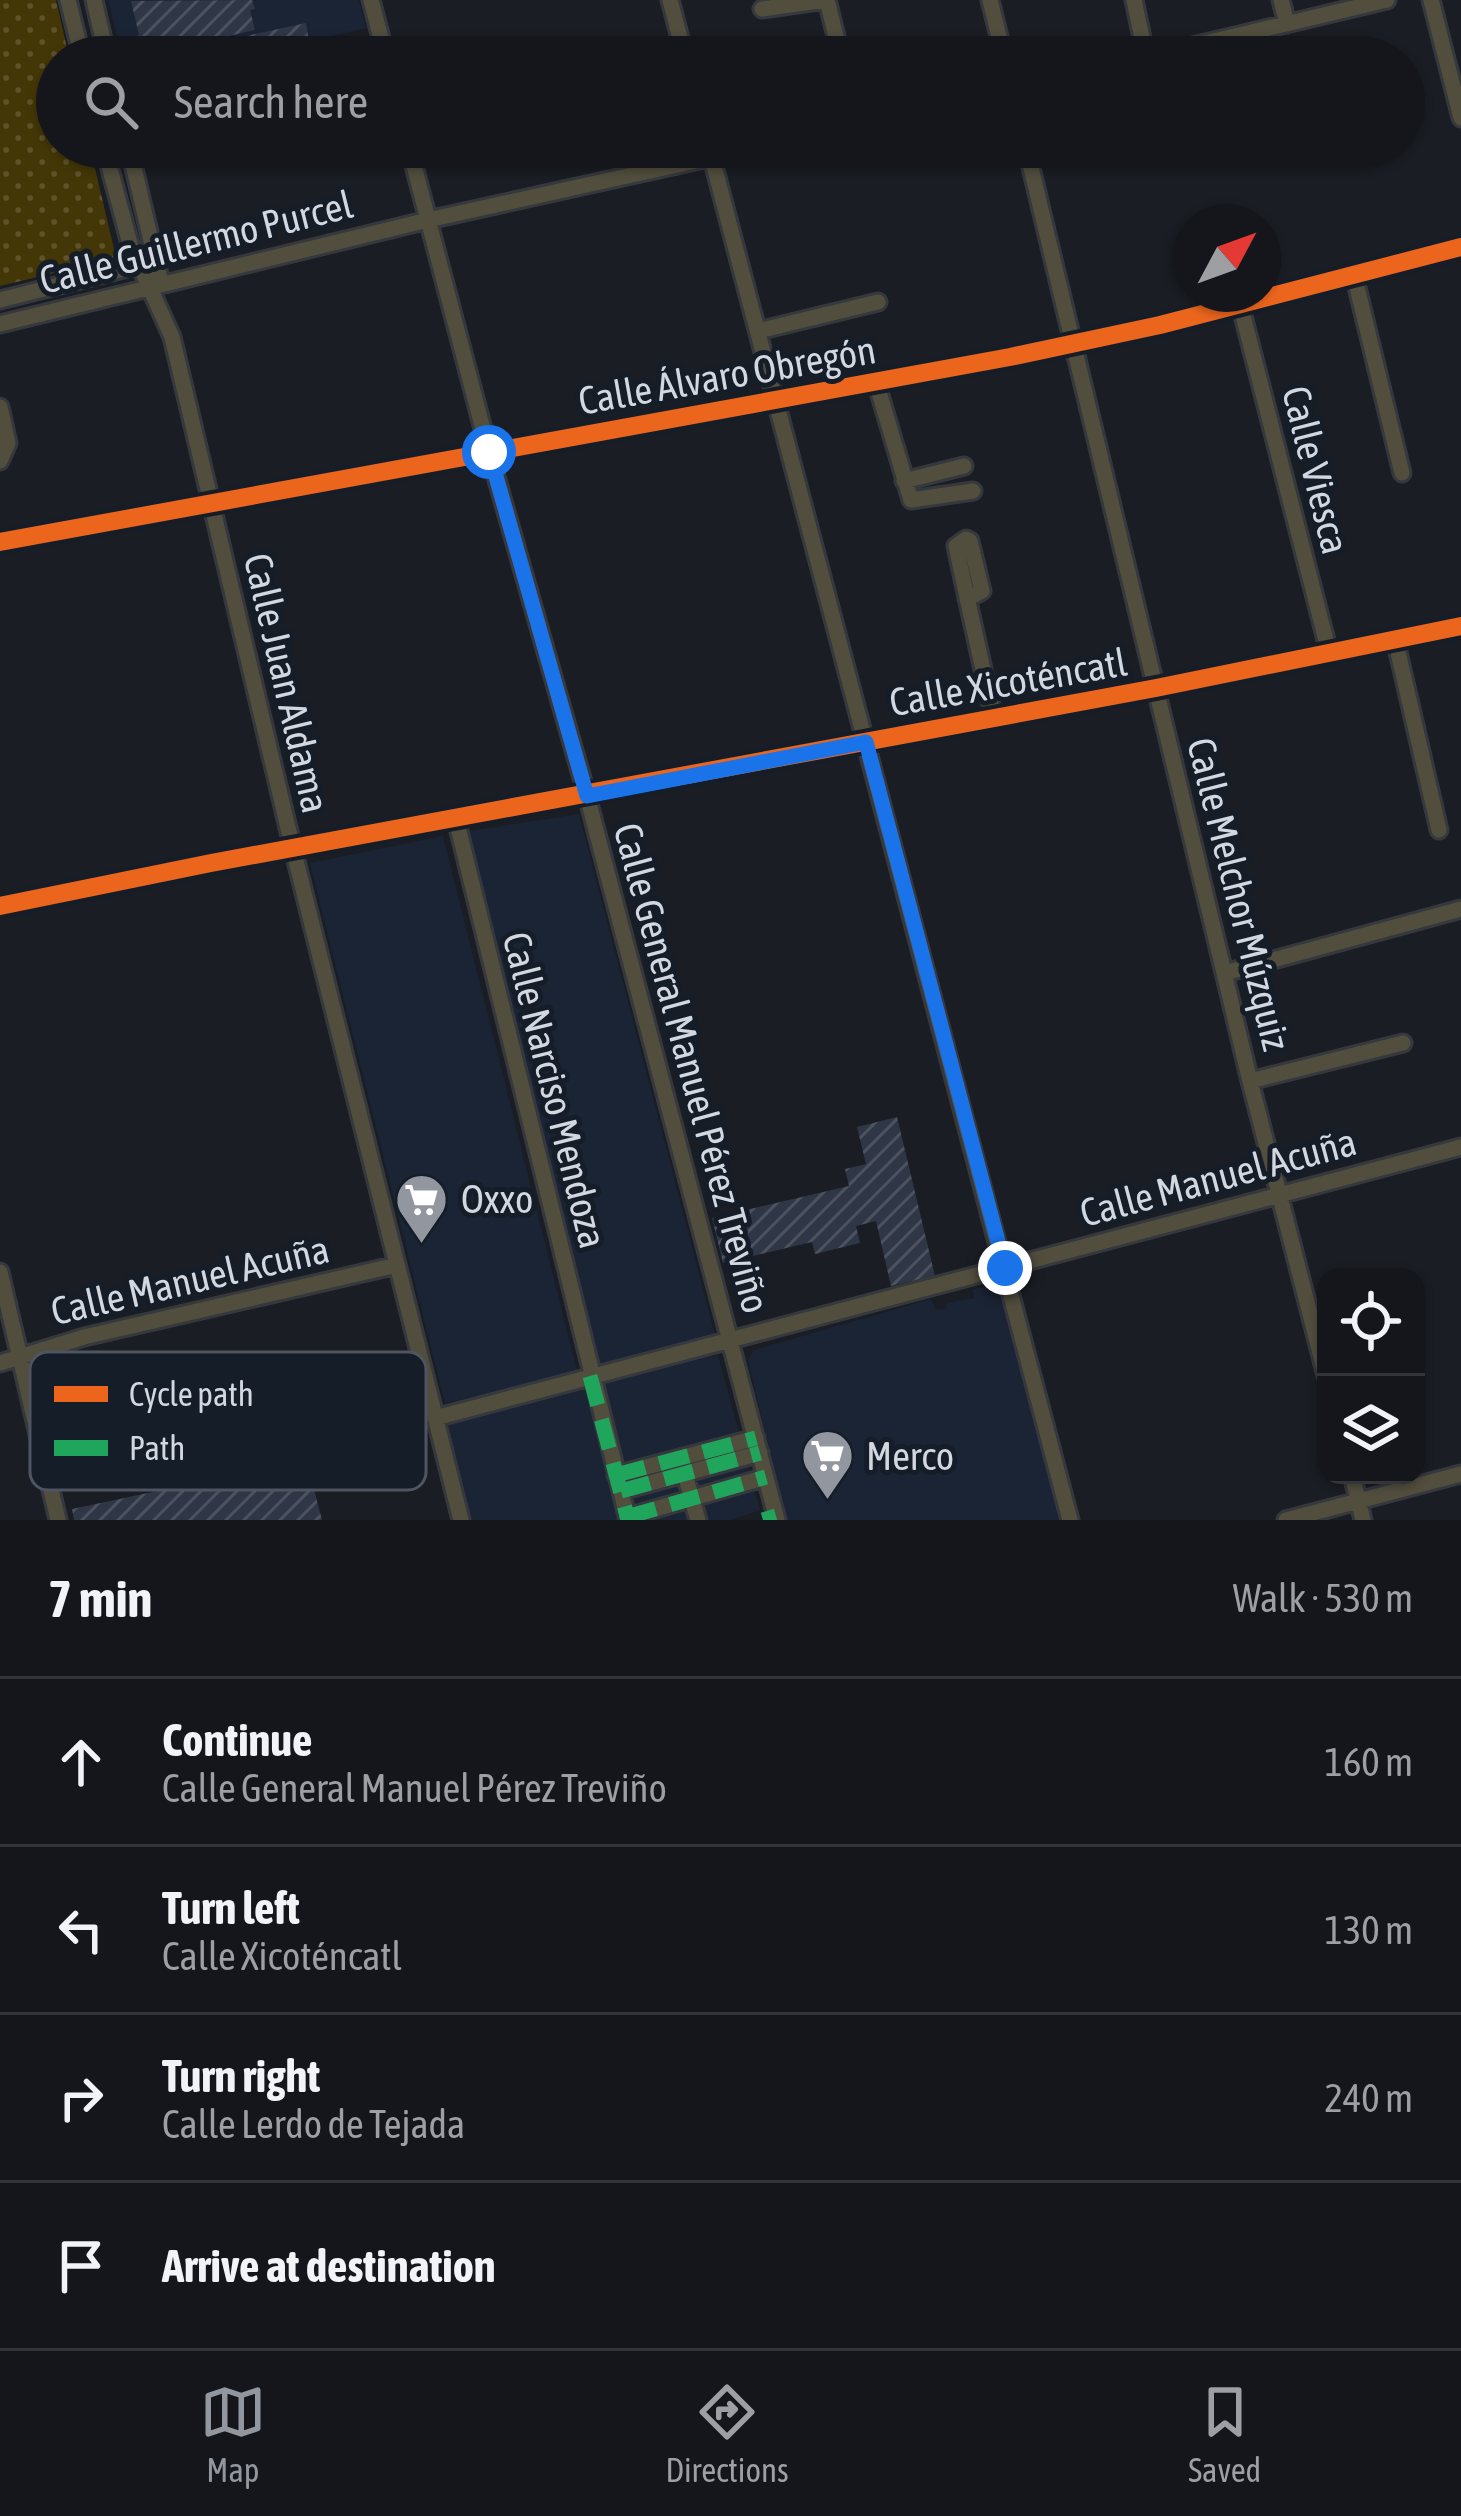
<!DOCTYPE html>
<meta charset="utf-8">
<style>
body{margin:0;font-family:"Asap Condensed",sans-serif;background:#212328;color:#f1f3f6}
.controls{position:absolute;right:36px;bottom:36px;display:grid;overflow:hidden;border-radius:24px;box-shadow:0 3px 9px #0004}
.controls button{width:108px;height:108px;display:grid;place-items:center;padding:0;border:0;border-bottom:3px solid #33353a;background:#14161b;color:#f1f3f6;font:60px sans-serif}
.compass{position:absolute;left:1173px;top:204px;width:108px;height:108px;border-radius:50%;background:#14161b;box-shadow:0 3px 9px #0004;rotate:49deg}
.stop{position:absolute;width:36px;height:36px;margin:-27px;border:9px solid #1a73e8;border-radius:50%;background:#fff}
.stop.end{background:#1a73e8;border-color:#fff;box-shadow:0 3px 12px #0008}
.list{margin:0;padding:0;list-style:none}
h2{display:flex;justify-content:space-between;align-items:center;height:156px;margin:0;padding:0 48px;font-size:51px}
h2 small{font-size:39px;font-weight:400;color:#9d9fa3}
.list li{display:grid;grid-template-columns:78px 1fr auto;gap:36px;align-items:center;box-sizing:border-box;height:168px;padding:0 48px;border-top:3px solid #33353a}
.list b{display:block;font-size:45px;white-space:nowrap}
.list p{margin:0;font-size:39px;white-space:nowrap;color:#9d9fa3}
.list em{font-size:39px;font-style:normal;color:#9d9fa3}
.icon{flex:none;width:66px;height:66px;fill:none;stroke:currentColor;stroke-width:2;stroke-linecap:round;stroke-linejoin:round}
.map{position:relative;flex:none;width:1461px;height:1520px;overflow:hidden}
.search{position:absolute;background:#14161b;box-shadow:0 3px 9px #0004;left:36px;right:36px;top:36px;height:132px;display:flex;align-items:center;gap:30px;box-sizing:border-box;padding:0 42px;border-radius:66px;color:#9d9fa3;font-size:45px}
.sheet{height:828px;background:#14161b}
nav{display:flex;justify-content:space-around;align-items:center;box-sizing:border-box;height:168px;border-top:3px solid #33353a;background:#14161b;font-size:33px;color:#9d9fa3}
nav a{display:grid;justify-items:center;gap:6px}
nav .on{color:#92969e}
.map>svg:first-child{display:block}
</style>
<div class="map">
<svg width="1461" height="1520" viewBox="0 0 1461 1520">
<defs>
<pattern id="park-dots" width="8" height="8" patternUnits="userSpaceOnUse" patternTransform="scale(3)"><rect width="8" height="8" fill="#443707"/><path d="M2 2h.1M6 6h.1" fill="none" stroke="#5e532b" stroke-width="1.8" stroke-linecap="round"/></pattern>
<pattern id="building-hatch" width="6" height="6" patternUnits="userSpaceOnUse" patternTransform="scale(3)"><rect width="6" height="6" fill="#2f3646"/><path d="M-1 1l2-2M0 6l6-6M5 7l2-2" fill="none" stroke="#4c5260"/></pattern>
</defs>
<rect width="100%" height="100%" fill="#1a1e24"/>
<!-- built -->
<path fill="#1b2434" d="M108 0H359L366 28 241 57H122Z
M579 814 715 1335 600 1366 463 832Z
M443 836 578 1375 445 1403 310 863Z
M997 1285 1061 1520H786L748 1360 754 1350 931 1299 936 1310 946 1309 947 1303 974 1298 973 1289Z
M718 1355 760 1510 730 1520H637L603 1382Z
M585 1387 618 1520H470L447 1422Z"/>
<!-- park -->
<path fill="url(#park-dots)" d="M0 0H56L69 57H57V147H90L116 258 0 286Z"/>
<!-- building -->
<path fill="url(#building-hatch)" d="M252 0 255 9 250 10 255 30 139 57 134 36 139 35 131 1Z
M306 23 309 41 227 57 226 52 236 50 235 44 247 41 246 36Z
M897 1117 935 1276 891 1286 876 1221 856 1226 860 1243 815 1254 812 1242 723 1263 712 1218 849 1186 845 1169 866 1164 857 1127Z
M285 1380 322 1520H74L72 1509 200 1482 186 1418 207 1414 202 1402Z"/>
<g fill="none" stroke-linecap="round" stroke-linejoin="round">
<defs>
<path id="street" d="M68 0 82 57
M94 0 107 57
M371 0 386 57
M670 0 685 57
M827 0 841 57
M990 0 1004 57
M1134 0 1146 57 1387 0
M1281 0 1287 24
M1431 0 1461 118
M762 9 825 0
M104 147 130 244 172 337 293 849 461 1520
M129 147 161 283
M409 147 489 452 587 796 777 1520
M709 147 1070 1520
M1026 147 1250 1081 1326 1376
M1354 275 1402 473
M0 300 155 261
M1240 304 1329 652
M0 324 428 220 759 147
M758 331 878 302
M876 382 911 500 973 491
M0 407 8 443 0 461
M904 481 964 466
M0 542 1010 357 1160 325 1461 247
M967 599 982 591 970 541 966 539 956 546C968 603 981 661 994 718
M1395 639 1439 830
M456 819 628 1520
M0 906 211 863 1156 688 1461 626
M1225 973 1461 909
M1250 1081 1403 1043
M0 1272 58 1520
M0 1363 84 1337 397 1265
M435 1418 1461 1147
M616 1475 756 1438
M685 1475 698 1520
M1352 1475 1363 1520
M621 1491 760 1453
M627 1517 766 1477
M1286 1520 1461 1474"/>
</defs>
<!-- street casing -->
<use href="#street" stroke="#35383d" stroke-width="21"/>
<!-- street -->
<use href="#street" stroke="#524e3e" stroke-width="15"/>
<!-- quiet -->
<path stroke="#20a55d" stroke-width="15" stroke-dasharray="30 15" stroke-linecap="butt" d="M590 1376 628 1520
M616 1475 756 1438
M621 1491 760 1453
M627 1517 766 1477
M763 1520 776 1516"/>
<defs>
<path id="cycleway" d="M0 542 1010 357 1160 325 1461 247
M0 906 211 863 1156 688 1461 626"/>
</defs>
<!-- cycleway casing -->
<use href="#cycleway" stroke="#151d29" stroke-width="26"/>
<!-- cycleway -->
<use href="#cycleway" stroke="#eb651d" stroke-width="18"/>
</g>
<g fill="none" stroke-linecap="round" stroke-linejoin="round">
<!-- route -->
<path stroke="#1a73e8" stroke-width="15" d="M489 452 587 796 866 742 1005 1268"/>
</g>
<!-- icons -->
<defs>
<symbol id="supermarket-pin" viewBox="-11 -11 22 30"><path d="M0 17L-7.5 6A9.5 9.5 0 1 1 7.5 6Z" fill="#92969e" stroke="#151d29"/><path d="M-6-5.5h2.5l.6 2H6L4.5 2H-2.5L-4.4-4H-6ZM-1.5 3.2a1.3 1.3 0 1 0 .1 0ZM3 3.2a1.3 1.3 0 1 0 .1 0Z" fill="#fff"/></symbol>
</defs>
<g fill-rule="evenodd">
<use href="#supermarket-pin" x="392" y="1170" width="59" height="81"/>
<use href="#supermarket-pin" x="798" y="1426" width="59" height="81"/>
</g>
<g text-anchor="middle" stroke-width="10" stroke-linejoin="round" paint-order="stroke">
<!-- street labels -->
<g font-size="39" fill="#d2d7e0" stroke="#151d29">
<text transform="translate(196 242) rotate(-14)" y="14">Calle Guillermo Purcel</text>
<text transform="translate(727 375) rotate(-10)" y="14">Calle Álvaro Obregón</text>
<text transform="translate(1316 470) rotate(76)" y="14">Calle Viesca</text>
<text transform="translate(1008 682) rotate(-10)" y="14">Calle Xicoténcatl</text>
<text transform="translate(287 683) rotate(77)" y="14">Calle Juan Aldama</text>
<text transform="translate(1239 894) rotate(76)" y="14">Calle Melchor Múzquiz</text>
<text transform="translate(692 1068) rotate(75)" y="14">Calle General Manuel Pérez Treviño</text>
<text transform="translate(555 1090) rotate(76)" y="14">Calle Narciso Mendoza</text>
<text transform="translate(1218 1177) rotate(-15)" y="14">Calle Manuel Acuña</text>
<text transform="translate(190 1280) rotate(-13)" y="14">Calle Manuel Acuña</text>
</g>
<!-- poi labels -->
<g font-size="39" fill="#d2d7e0" stroke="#151d29" text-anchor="start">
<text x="461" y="1213">Oxxo</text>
<text x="866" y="1470">Merco</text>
</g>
</g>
<!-- legend -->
<rect x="30" y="1352" width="396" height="138" rx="18" fill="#151d29" stroke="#4e5560" stroke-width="3"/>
<rect x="54" y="1386" width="54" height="16" fill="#eb651d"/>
<rect x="54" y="1440" width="54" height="16" fill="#20a55d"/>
<g font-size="33" fill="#d2d7e0">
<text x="129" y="1406">Cycle path</text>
<text x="129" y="1460">Path</text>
</g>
</svg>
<div class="controls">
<button><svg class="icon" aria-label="locate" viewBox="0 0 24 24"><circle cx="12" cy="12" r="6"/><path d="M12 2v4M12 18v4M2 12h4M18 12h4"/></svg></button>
<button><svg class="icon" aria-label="layers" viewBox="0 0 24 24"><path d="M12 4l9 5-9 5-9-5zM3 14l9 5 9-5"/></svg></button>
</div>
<svg class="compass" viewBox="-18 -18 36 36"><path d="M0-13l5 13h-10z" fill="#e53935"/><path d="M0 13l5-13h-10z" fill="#9d9fa3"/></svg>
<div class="stop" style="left:489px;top:452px"></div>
<div class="stop end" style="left:1005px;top:1268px"></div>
<div class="search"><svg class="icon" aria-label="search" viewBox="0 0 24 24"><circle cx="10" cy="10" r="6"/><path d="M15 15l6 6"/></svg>Search here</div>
</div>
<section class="sheet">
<h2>7 min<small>Walk · 530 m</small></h2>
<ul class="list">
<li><svg class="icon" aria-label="ahead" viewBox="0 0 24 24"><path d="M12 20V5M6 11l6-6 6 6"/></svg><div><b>Continue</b><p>Calle General Manuel Pérez Treviño</p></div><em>160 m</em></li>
<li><svg class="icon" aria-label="left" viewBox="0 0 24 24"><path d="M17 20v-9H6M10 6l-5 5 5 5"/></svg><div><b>Turn left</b><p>Calle Xicoténcatl</p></div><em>130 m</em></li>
<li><svg class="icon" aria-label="right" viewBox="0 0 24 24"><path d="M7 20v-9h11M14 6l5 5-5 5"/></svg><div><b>Turn right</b><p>Calle Lerdo de Tejada</p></div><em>240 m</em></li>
<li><svg class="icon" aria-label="arrive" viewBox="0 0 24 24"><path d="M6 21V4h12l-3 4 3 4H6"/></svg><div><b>Arrive at destination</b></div></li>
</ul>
</section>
<nav>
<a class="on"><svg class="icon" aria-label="map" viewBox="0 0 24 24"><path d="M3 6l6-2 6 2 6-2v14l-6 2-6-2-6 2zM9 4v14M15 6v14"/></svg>Map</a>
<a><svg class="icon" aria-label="directions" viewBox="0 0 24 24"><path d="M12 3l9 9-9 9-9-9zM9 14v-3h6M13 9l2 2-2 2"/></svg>Directions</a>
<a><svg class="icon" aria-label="saved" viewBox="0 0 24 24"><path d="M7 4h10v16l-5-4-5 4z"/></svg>Saved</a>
</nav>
